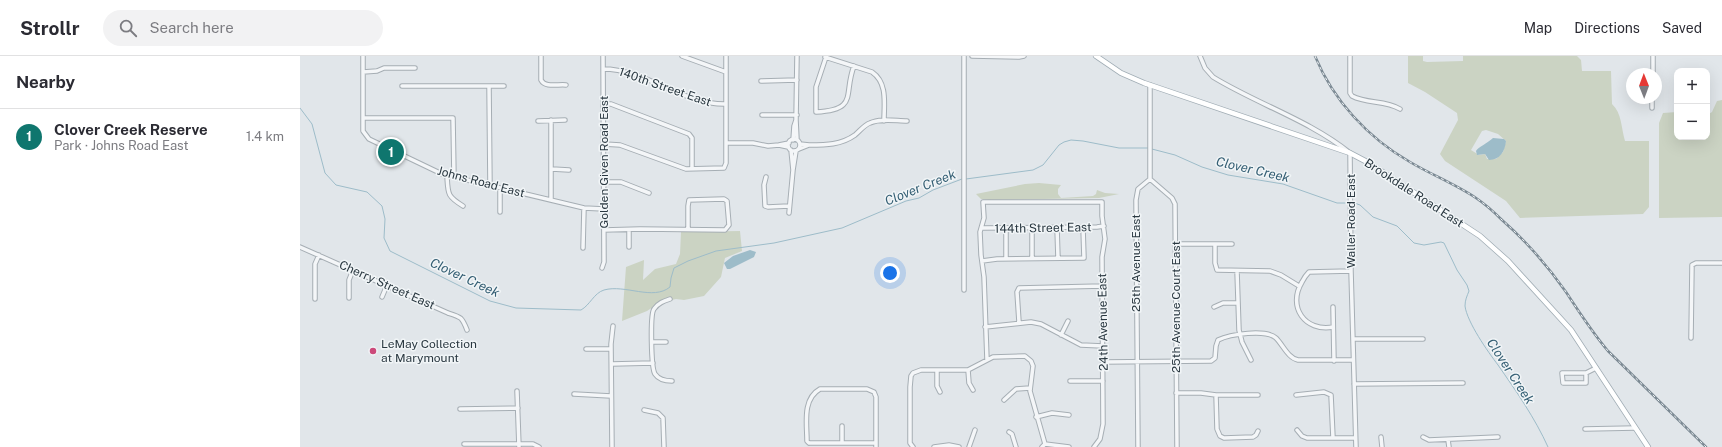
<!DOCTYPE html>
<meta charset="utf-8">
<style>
body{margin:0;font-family:"Public Sans",sans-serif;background:#f2f2f3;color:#2b2b33}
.controls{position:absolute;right:12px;top:12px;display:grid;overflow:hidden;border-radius:8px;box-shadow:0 4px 16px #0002}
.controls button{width:36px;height:36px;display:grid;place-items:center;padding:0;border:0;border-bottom:1px solid #e1e1e2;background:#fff;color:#2b2b33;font:20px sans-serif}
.compass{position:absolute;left:1326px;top:12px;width:36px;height:36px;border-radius:50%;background:#fff;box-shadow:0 4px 16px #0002;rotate:359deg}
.you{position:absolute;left:590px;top:217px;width:14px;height:14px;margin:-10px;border:3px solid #fff;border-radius:50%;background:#1a73e8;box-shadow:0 0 0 6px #1a73e833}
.badge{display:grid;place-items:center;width:26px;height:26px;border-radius:50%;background:#0f766e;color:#fff;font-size:13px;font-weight:700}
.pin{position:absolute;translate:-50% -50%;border:2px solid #fff;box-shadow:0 1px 4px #0006}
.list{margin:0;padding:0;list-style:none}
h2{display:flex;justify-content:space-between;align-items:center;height:52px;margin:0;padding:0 16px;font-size:17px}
h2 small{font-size:13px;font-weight:400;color:#7c7c81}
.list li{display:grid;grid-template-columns:26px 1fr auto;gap:12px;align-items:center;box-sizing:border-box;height:56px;padding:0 16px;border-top:1px solid #e1e1e2}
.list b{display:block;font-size:15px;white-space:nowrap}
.list p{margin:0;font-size:13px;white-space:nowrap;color:#7c7c81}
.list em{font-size:13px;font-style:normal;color:#7c7c81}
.icon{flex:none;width:22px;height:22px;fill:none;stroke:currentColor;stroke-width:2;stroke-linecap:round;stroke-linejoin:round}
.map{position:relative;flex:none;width:1422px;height:391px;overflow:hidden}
header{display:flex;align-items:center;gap:24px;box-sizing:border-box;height:56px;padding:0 20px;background:#fff;border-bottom:1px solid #e1e1e2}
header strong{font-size:19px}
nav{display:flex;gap:22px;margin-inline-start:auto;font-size:14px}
.search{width:280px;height:36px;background:#f2f2f3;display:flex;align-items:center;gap:10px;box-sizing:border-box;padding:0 14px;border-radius:22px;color:#7c7c81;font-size:15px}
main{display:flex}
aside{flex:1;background:#fff}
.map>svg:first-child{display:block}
</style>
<header>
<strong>Strollr</strong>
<div class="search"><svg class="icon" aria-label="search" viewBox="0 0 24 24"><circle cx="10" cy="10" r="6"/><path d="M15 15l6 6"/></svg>Search here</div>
<nav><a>Map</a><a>Directions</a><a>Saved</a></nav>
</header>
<main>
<aside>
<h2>Nearby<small></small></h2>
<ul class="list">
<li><span class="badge">1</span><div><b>Clover Creek Reserve</b><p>Park · Johns Road East</p></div><em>1.4 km</em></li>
</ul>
</aside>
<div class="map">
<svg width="1422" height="391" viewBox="0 0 1422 391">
<rect width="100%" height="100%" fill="#e1e6ea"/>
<!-- green -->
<path fill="#cbd3c3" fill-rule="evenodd" d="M1108 0H1123V5L1127 6 1163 5V0H1277L1281 4 1282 15H1311L1312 48C1322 57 1321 72 1325 85H1349V151L1343 158 1220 162 1206 145 1145 105 1140 98 1158 64 1157 57 1125 36 1108 27ZM1186 74 1198 78 1206 85 1203 96 1196 103H1187L1185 98 1179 99 1171 94 1182 75Z
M1422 44V161L1359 162V67L1363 57 1377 56V81H1407V59L1412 56 1417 45Z
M739 127 761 129 758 133V138L761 142 793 140 796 138 797 134 805 137 819 138 799 142 688 144 681 143 676 138 725 128Z
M440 175 442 195 425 202 421 221 404 240 384 244 376 243 359 247 347 255 322 265 326 211 344 204 343 224 355 213 376 208 380 198 381 176Z"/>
<!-- water -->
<path fill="#9dbcc9" d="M1193 82 1204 83 1206 85C1205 95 1200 104 1189 104L1185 98 1177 99 1176 95C1178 91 1188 87 1193 82Z
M450 194 456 196 454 201 430 213H427L424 207 433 200Z"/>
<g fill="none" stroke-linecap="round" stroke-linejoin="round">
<!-- stream -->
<path stroke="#9dbcc9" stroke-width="1" d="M0 52 12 68 25 117 36 129 67 136 82 150 85 163 84 182 90 195 190 245 216 252 281 254C290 249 294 237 304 234 325 228 353 245 370 231L371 222 374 212 388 205 416 195 474 187 542 172 606 145 619 142 633 134 662 123
M666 123 733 114 743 109 759 89 764 86 771 84 783 85 819 92H848L875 99 902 111 928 119 983 128 1037 147H1049
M1052 146 1060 149 1073 161 1097 170 1114 187 1124 189 1141 186 1144 187 1157 214 1167 229 1169 235C1167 240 1165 244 1165 250 1167 266 1188 296 1198 309 1216 335 1235 362 1248 391"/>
<defs>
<path id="minor" d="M63 0V75L69 83 142 118 284 152 304 153
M241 0V24C245 32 258 28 266 29
M382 0 426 16
M664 0V234
M672 0 719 1 724 0
M900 0 905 12 913 21C957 48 1009 64 1050 97L1051 215 1056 391
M1050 0V37L1052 40C1067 48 1085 44 1100 53
M525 1 572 16C588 27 584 48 584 65
M526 1 516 31V56C559 54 543 38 554 10
M303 13C346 13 383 49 426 48
M63 16 77 15 84 12H115
M1353 18V0
M461 25 497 24
M850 29V123
M102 30H204
M189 30 190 130
M303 48H311L389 78 392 82V113
M1352 52V42
M462 59H497
M63 62H153L154 121
M251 64V144
M496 64 497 0
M238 65 265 64
M488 89a6 6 0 1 1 12 0a6 6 0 1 1-12 0Z
M493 84 494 70 496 64 497 84
M427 87H453L468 90 479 89
M304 88 320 89 386 113 424 112 426 107V0
M509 89C526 89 541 89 555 79 560 75 564 69 570 67 580 62 596 65 607 65
M488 91 479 89 489 87
M499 93 509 89 500 88
M491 94 493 114 496 95
M252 113 269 114
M147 120C148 138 147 140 163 150
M466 121 464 129 465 150 468 151 489 150
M850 123 872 142 875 148 877 391
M304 126H321L349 137
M200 132V156
M489 157 493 114
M682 172 797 171 804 170
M706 172V202
M732 172V202
M757 172 758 202
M304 174 340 173 425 174 429 169 427 145 424 143 389 144 388 150V173
M329 174V191
M876 188H932
M915 188V207L917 214 970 215 981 219 999 230
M0 191 148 257C161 261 162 261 167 274
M283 192 284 152
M682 205 697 203 784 202 783 172
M302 212 304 206 303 0
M937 215 939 274 942 286 951 304
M82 241 87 229
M49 242V224L53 214
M15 243V208L19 199
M370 243C364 245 358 247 354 253 350 258 351 312 355 318 359 324 366 325 372 325
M914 251 923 247H938
M1033 251 1034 305
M719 266 717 236 719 232 803 230
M685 271 731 266 741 268 781 289 803 290
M1033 271C1005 276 987 251 1002 226 1004 222 1006 219 1009 216L1051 215
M761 279 768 265
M1391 282 1392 209 1396 207H1422
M1053 283H1123
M353 286H366
M286 293H311
M687 304 684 221 681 199 680 176 684 162 683 146H802V160L805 183 802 201 803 368 800 383 794 391
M803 306 911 305 915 302 916 290 918 284C930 278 966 273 976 282 983 289 988 302 998 304H1053
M312 308 353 307
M637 314V330L640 336
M668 314 669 327 673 334
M1286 317V327H1263L1262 317H1286L1296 312
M770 325H803
M1054 328 1163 327
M217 335 219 391
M876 337H901L916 339H958
M274 338 311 340
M916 339 917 373 920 380 924 382 953 381 956 379 958 375
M996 339 1024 336 1031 339 1033 382
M704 344 716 333 730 332
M160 353 218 352
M344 354 358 357 363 362 364 391
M736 361 752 357 769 359
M1285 373 1335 372
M997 374 1002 380 1007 382H1055
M709 376 712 378 716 391
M1081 381 1082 391
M1123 381 1129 384 1198 381
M1148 384 1149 391
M542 386V370
M509 387 507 385C507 368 502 343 520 333H567L574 336 576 341V391
M509 387H576
M164 388H233L239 391
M312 391 311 288 313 270
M613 391 610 387V331L611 320 613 317 621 314H668L693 301 725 300 731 305 733 310 730 335 745 388
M634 391 649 389 659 391
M669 391 675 374
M742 391 745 388 769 391
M838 391 836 144 838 133 850 123"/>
<path id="major" d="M796 0 821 17 844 27 1050 97 1069 107 1180 180 1208 205 1271 274 1348 391"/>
</defs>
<!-- minor casing -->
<use href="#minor" stroke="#a6aeb4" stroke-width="5.5"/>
<!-- major casing -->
<use href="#major" stroke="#a1adb5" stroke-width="6"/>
<!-- minor -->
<use href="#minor" stroke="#f4f6f8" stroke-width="3.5"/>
<!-- major -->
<use href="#major" stroke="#fff" stroke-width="4.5"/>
<defs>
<path id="rail" d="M1015 0C1033 44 1068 82 1110 106 1132 119 1155 128 1176 142 1185 148 1194 156 1202 164 1226 185 1247 209 1266 236 1279 256 1292 276 1308 295L1406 391"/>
</defs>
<!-- rail casing -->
<use href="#rail" stroke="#7b8993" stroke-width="2.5"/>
<!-- rail -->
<use href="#rail" stroke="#f1f5f7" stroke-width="1" stroke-dasharray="3" stroke-linecap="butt"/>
</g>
<!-- markers -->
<circle fill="#cc497a" stroke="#f1f5f7" stroke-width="1.5" cx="73" cy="295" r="4"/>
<g text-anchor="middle" stroke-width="3" stroke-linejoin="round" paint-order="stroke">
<!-- street labels -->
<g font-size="12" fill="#2a3841" stroke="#f1f5f7">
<text transform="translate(365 31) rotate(19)" y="4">140th Street East</text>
<text transform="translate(304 106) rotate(-90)" y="4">Golden Given Road East</text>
<text transform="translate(181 126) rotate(15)" y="4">Johns Road East</text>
<text transform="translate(1114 137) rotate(33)" y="4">Brookdale Road East</text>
<text transform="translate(1051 165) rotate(-90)" y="4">Waller Road East</text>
<text transform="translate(743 172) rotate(-1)" y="4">144th Street East</text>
<text transform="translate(836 207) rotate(-90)" y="4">25th Avenue East</text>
<text transform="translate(87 229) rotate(24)" y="4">Cherry Street East</text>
<text transform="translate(876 251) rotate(-90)" y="4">25th Avenue Court East</text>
<text transform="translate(803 266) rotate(-91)" y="4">24th Avenue East</text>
</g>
<!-- poi labels -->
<g font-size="12" fill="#2a3841" stroke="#f1f5f7" text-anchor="start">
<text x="81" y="292">LeMay Collection<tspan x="81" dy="14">at Marymount</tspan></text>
</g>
<!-- water labels -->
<g font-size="13" font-style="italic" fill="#355f74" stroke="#f1f5f7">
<text transform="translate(953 113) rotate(13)" y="5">Clover Creek</text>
<text transform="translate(620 131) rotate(-22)" y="5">Clover Creek</text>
<text transform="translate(165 221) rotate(25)" y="5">Clover Creek</text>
<text transform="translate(1211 315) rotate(57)" y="5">Clover Creek</text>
</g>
</g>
</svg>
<div class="controls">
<button>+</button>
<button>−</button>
</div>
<svg class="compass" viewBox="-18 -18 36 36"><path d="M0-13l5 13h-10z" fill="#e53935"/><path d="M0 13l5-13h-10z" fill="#7c7c81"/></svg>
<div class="you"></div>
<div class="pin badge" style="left:91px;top:96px">1</div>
</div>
</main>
